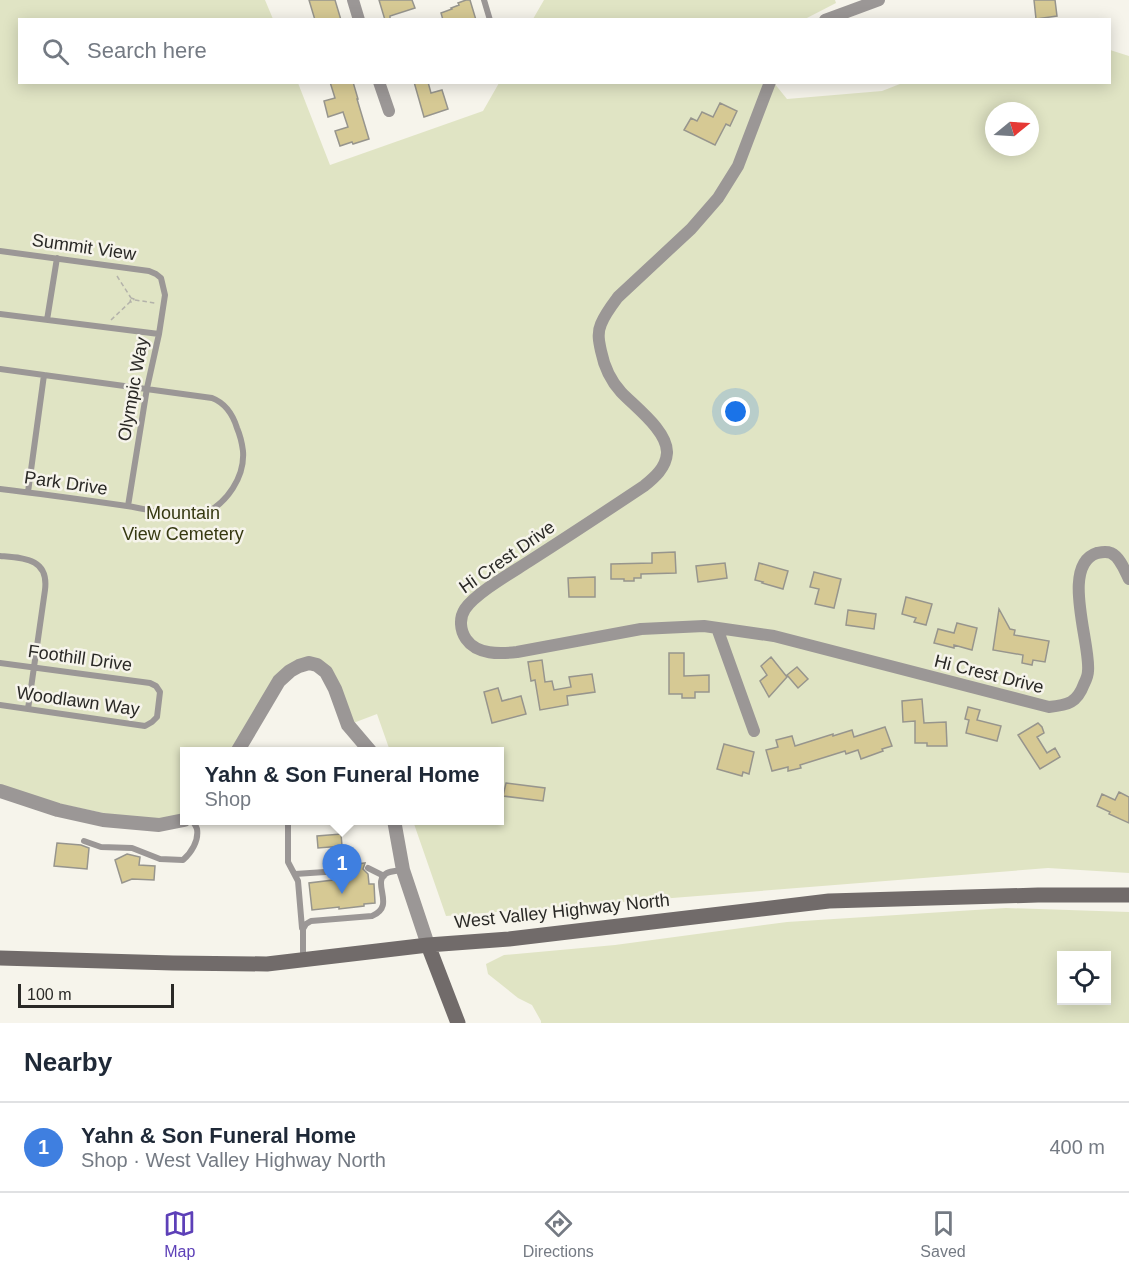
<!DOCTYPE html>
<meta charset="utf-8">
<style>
body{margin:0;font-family:Helvetica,sans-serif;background:#f6f6f7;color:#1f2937}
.controls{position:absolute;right:18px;bottom:18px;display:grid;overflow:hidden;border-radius:0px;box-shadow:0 3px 15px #0003}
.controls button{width:54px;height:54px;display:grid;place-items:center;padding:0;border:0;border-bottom:2px solid #e0e1e3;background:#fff;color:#1f2937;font:30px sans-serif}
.compass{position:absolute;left:985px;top:102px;width:54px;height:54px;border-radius:50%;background:#fff;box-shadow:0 3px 15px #0003;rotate:72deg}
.scale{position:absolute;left:18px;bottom:15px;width:156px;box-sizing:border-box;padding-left:6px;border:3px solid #2a2926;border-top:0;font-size:16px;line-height:21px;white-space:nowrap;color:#2a2926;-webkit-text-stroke:4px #f6f4eb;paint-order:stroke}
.you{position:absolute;left:736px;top:412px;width:21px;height:21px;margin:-15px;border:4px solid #fff;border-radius:50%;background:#1a73e8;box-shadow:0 0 0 9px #1a73e833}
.badge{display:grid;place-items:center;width:39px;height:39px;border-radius:50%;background:#5d40b8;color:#fff;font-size:20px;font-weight:700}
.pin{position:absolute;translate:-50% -50px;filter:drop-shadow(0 2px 3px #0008)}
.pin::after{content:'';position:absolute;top:32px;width:21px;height:18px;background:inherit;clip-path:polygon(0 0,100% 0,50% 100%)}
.popup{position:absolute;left:180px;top:747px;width:324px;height:78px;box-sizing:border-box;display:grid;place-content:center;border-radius:0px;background:#fff;filter:drop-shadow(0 2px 4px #0005);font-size:20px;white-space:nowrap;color:#747a83}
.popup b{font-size:22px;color:#1f2937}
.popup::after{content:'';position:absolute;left:50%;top:100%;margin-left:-12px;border:12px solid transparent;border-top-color:#fff}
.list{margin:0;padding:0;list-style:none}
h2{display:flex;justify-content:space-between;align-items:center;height:78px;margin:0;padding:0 24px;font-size:26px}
h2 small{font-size:20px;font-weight:400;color:#747a83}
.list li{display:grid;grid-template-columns:39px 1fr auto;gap:18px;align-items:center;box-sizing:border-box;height:90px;padding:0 24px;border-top:2px solid #e0e1e3}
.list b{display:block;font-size:22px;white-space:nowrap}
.list p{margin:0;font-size:20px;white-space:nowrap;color:#747a83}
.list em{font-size:20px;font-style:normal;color:#747a83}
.icon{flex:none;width:33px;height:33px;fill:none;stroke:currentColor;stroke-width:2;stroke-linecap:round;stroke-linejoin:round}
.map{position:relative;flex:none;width:1129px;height:1023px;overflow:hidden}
.search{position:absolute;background:#fff;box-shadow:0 3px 15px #0003;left:18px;right:18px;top:18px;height:66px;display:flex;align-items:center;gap:15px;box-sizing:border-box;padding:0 21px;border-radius:0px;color:#747a83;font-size:22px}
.sheet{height:168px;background:#fff}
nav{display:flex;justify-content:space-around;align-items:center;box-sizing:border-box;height:84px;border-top:2px solid #e0e1e3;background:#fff;font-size:16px;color:#747a83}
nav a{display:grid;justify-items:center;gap:3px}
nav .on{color:#5d40b8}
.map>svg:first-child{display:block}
</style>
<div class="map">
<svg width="1129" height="1023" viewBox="0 0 1129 1023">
<rect width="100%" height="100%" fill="#f6f4eb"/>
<!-- green -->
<path fill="#e0e4c4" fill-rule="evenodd" d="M0 0H265L273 19 20 20V82L298 83 330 165 483 111 499 83H774L787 99 882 91 905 82H1110V50L1129 56V873L1048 868 446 916 413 821 500 820V752L390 751 377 714 348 725 317 665 290 671 237 751 184 752V820L159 825 0 791ZM994 111H1030V147H994Z
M544 0H835L836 3 805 19H533Z
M1006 908 1129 912V1023H541V1021L532 1005 518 998 488 974 486 964 504 955 615 945 787 922ZM1062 956H1106V1000H1062Z"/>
<!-- building -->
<path fill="#d6c994" stroke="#97958d" stroke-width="1.5" d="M309 0H335L341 20H315Z
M379 0H412L415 8 390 16V20H385Z
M466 0H470L476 20H443L441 13 452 9 451 8 459 5 458 3Z
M1034 0H1055L1057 16 1036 19Z
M330 82H353L358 99H357L369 139 353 144 352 142 340 146 335 131 348 127 343 112 328 117 324 101 335 98Z
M414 82H428L431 93 442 90 448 109 424 117Z
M720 103 737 111 730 126 726 124 715 145 684 130 691 118 697 121 702 112 713 117Z
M675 552 676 573 641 574V578H634V581H624V579H611V564L652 563V553Z
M725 563 727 578 698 582 696 566Z
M759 563 788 571 783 589 762 583 763 582 755 580Z
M814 572 841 579 834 608 815 604 819 589 810 587Z
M595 577V597H569L568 578Z
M906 597 932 604 926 625 914 622 916 618 902 614Z
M999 609 1010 629 1015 630 1014 635 1049 641 1045 662 1033 660 1032 665 1022 663 1023 655 993 650Z
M848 610 876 614 874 629 846 625Z
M957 623 977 628 972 650 954 645V648L934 643 938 629 954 633Z
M669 653H684V676L709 675V692H695V698H682V694H669Z
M771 657 787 677 769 697 760 681 767 675 761 666Z
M542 660 545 682 552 681 554 690 571 687 569 677 592 674 595 692 567 696 568 705 540 710 535 680 531 681 528 662Z
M797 667 808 679 798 688 787 675Z
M498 688 502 701 521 696 526 714 492 723 484 692Z
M922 699 924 723 946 722 947 746H927V743H915V721L903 722 902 701Z
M968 707 980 710 977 720 1001 726 997 741 966 733 969 720 965 719Z
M1038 723 1042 727 1044 733 1037 737 1047 753 1055 748 1060 757 1040 769 1018 735Z
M885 727 892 746 882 749 883 751 861 759 858 750 846 754 845 751 800 765 801 768 788 771V767L772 771 766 750 778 747 776 740 792 736 795 746 833 734V736L852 730 854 737Z
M724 744 754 752 749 774 743 772 742 776 717 769Z
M506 783 545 788 543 801 503 796Z
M1119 792 1129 797V823L1109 814 1110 812 1097 806 1102 794 1115 800Z
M341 834 342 846 318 848 317 836Z
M57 843 81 845 89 848 87 869 54 866Z
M127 854 140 857 139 865 155 866 154 880 132 879 122 883 115 860Z
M365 863 363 869 368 874 369 884H374L375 903 364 904V906L339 909V907L312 910 309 883 341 879V876L343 875 345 871 344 868 341 866Z"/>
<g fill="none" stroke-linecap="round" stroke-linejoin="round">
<!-- path -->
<path stroke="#b3b2aa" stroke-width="1.5" stroke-dasharray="4.5 3" stroke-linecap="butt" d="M117 276 131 298
M131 298 134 299 133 302H130Z
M135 300 155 303
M111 320 130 302"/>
<!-- service -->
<path stroke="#9b9796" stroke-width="6" d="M484 0 490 20
M0 251 149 271 156 274 161 278 165 295 159 334 147 388 128 506
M0 314 159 334
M47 320 57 258
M0 369 212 398C225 403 233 415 237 428 240 435 242 443 243 451 245 477 227 503 204 514 199 516 192 517 186 517 167 515 147 509 127 506 85 500 42 494 0 489
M28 492 44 375
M0 556C24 558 49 558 45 590L28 709
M0 663 150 683 156 686 160 692 157 717 152 722 145 726 0 705
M288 820V862L298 881 302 928
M84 841 101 847 132 848 160 859 183 860C191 853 199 841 197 829 196 826 194 823 192 820
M368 868 384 876
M295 874 340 871
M303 959V929L306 924 311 921 372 916C397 906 370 882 387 873 391 871 397 871 402 870"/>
<!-- minor -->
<path stroke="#9b9796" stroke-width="12" d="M353 0 359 20
M825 20 879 0
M379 82 389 111
M770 82 738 166 718 198 691 229 618 297C612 305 605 314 601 324 597 333 599 342 601 351 604 366 611 381 621 392 635 407 668 431 667 453 666 468 654 478 644 486 605 512 567 537 528 562 511 573 476 593 465 609 459 618 460 630 466 639 477 655 500 654 517 652L641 629 704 626 774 636 1049 707C1068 705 1077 703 1084 684 1086 680 1088 675 1088 671 1091 644 1060 565 1097 553 1102 552 1106 551 1111 553 1120 557 1125 571 1129 579
M717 628 754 731"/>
<!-- tertiary -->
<path stroke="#9b9796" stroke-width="14" d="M237 752 279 681 290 671 299 666 309 663 317 665 326 672 335 689 348 725 371 752
M0 791 58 810 103 820 159 825 184 820
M394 820 403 870 428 945"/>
<!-- secondary -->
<path stroke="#716b6a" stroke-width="15" d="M428 945 458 1023
M0 958 173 963 267 964 428 945 509 939 829 901 1038 895H1129"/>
</g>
<g text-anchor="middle" stroke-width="5" stroke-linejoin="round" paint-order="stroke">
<!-- street labels -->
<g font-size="18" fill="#2a2926" stroke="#f6f4eb">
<text transform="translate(84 247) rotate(8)" y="6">Summit View</text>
<text transform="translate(133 389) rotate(-80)" y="6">Olympic Way</text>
<text transform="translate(66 483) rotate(8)" y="6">Park Drive</text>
<text transform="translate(507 557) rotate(-35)" y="6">Hi Crest Drive</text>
<text transform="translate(80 658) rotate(8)" y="6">Foothill Drive</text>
<text transform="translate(989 674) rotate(14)" y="6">Hi Crest Drive</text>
<text transform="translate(78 701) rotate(8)" y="6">Woodlawn Way</text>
<text transform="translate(562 911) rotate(-6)" y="6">West Valley Highway North</text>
</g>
<!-- park labels -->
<g font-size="18" fill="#363911" stroke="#f6f4eb">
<text x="183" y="519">Mountain<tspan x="183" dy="21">View Cemetery</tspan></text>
</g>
</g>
</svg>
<div class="controls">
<button><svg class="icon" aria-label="locate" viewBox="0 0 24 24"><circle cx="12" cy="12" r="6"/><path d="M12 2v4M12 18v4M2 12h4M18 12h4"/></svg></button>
</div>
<svg class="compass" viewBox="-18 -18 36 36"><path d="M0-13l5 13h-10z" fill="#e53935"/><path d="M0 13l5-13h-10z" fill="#747a83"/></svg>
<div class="scale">100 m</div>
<div class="you"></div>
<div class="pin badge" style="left:342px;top:894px;background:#3f7fe0">1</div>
<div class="popup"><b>Yahn &amp; Son Funeral Home</b>Shop</div>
<div class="search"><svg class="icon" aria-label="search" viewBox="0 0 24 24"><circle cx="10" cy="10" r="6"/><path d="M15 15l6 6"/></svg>Search here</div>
</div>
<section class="sheet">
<h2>Nearby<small></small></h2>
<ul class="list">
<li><span class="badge" style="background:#3f7fe0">1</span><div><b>Yahn &amp; Son Funeral Home</b><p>Shop · West Valley Highway North</p></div><em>400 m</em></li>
</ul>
</section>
<nav>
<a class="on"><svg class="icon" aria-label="map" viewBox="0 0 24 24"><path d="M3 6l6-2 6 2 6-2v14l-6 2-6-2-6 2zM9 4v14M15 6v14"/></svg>Map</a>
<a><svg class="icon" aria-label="directions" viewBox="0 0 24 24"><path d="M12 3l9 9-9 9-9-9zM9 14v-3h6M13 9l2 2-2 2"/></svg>Directions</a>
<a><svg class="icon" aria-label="saved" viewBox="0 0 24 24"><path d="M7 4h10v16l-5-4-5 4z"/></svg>Saved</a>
</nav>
